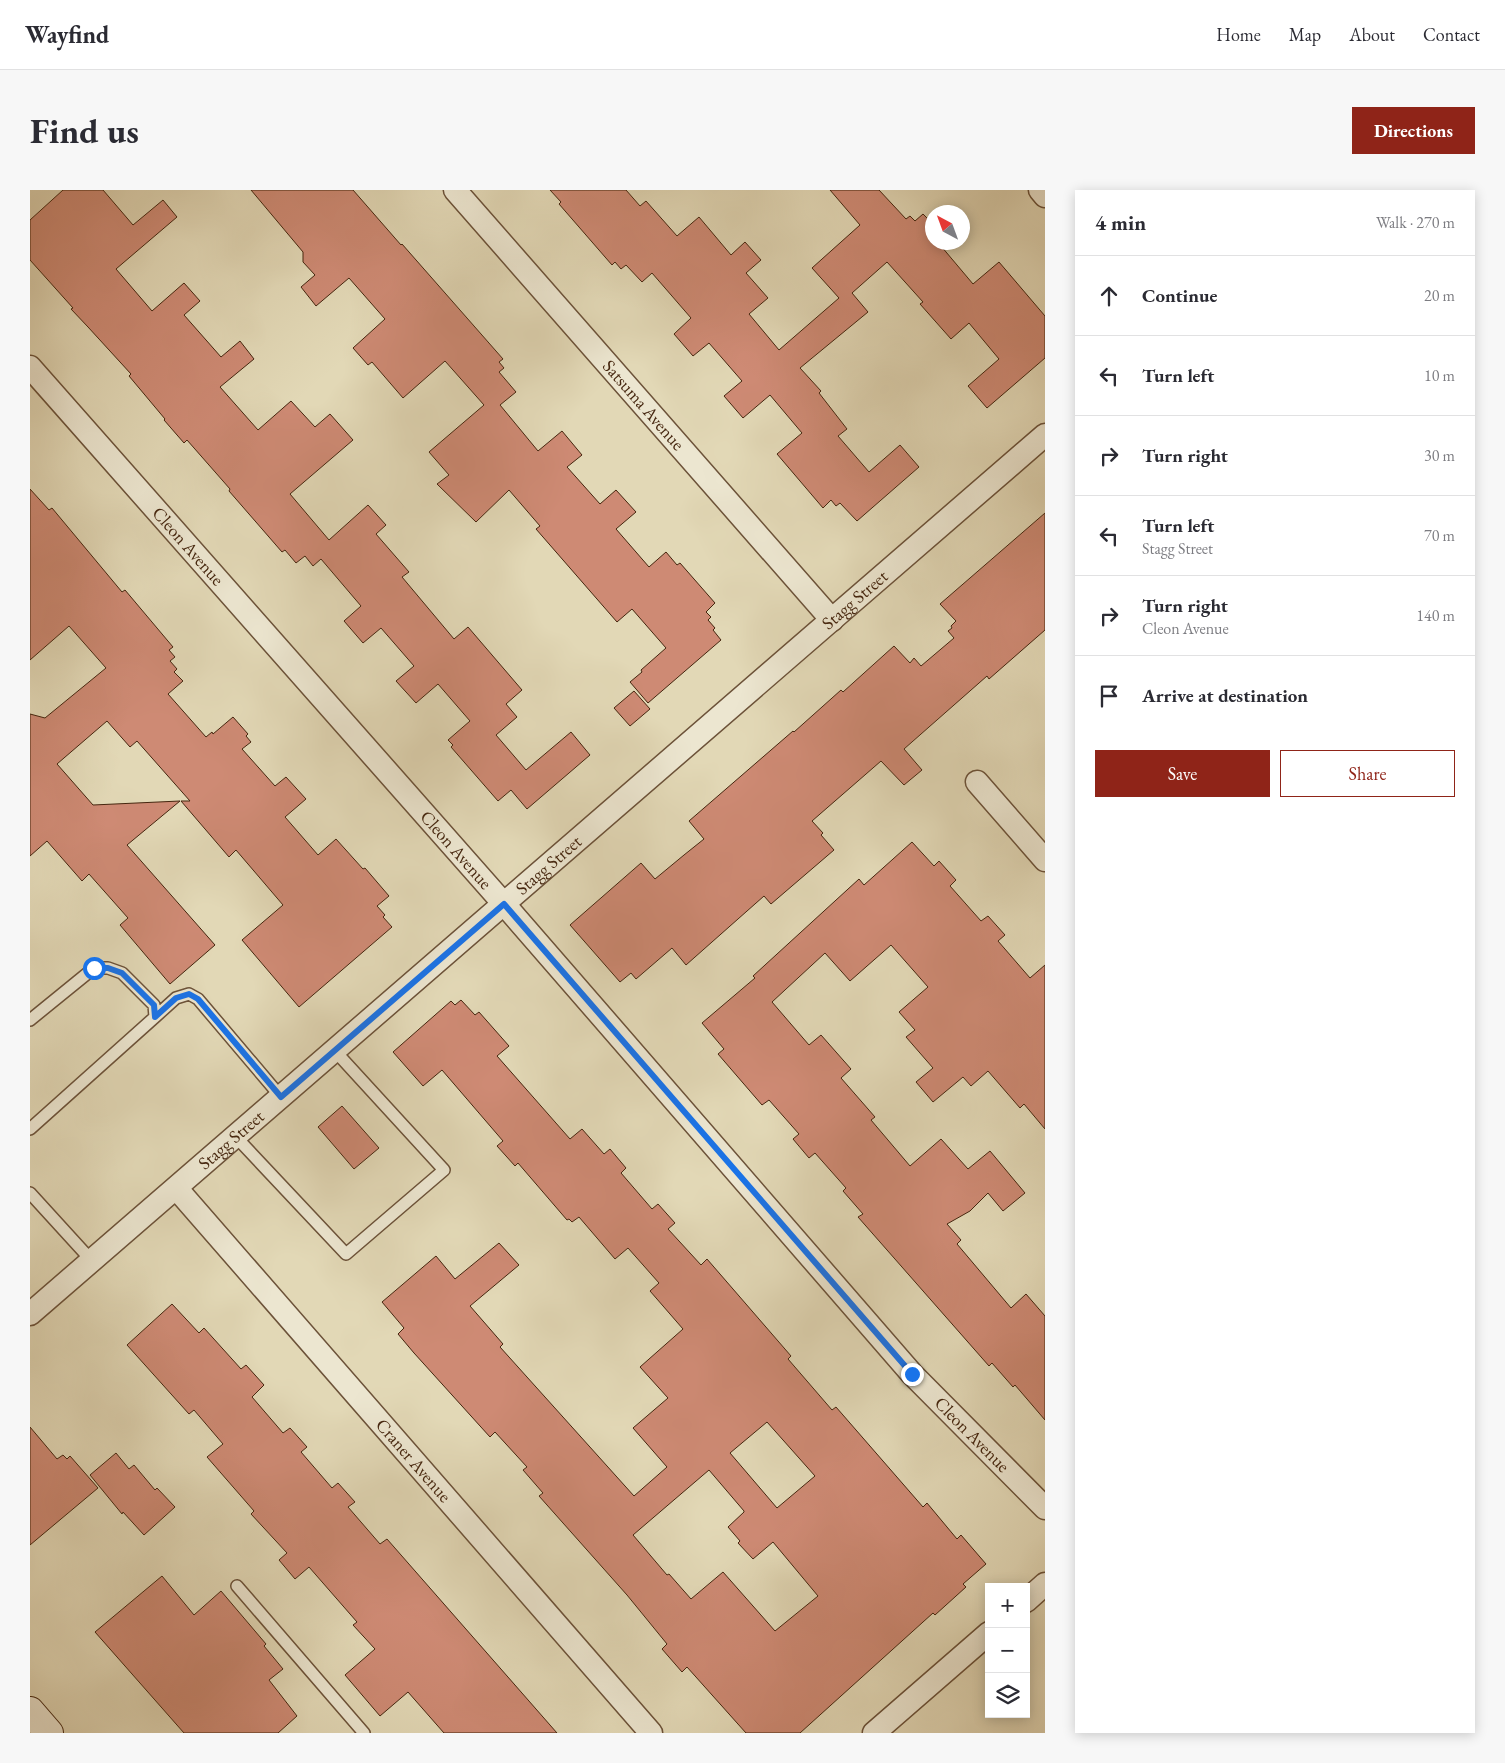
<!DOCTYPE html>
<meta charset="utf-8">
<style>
body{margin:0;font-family:"EB Garamond",serif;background:#f7f7f7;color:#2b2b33}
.controls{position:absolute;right:15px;bottom:15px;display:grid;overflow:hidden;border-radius:0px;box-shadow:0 2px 12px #0003}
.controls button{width:45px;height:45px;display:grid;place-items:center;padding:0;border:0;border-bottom:1px solid #e1e1e2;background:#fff;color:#2b2b33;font:25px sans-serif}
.compass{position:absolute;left:895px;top:15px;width:45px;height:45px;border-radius:50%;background:#fff;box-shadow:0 2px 12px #0003;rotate:319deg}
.stop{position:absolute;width:15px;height:15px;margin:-11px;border:4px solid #1a73e8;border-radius:50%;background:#fff}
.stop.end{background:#1a73e8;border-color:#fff;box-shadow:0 1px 5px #0008}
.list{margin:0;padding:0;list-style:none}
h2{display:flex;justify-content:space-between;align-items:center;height:65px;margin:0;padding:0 20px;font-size:21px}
h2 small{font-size:16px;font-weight:400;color:#7c7c81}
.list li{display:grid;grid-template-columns:32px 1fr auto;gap:15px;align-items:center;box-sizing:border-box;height:80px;padding:0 20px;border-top:1px solid #e1e1e2}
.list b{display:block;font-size:19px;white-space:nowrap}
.list p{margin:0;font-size:16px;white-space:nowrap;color:#7c7c81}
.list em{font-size:16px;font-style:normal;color:#7c7c81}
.actions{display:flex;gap:10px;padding:15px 20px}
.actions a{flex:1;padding:11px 0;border:1px solid #8f2418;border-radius:0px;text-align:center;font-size:18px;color:#8f2418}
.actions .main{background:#8f2418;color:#fff}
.icon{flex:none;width:28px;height:28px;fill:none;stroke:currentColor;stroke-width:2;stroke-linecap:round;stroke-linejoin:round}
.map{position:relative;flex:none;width:1015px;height:1543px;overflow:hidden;border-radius:0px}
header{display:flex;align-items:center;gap:30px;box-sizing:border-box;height:70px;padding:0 25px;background:#fff;border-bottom:1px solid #e1e1e2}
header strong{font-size:24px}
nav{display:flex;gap:28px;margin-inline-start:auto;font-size:18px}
.intro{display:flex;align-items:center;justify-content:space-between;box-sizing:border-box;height:120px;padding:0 30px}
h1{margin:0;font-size:35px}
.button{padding:12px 22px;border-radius:0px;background:#8f2418;color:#fff;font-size:18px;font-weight:700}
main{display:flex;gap:30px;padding:0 30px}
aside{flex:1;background:#fff;border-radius:0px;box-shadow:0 2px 12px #0003}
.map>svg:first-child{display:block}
</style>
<header>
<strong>Wayfind</strong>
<nav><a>Home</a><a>Map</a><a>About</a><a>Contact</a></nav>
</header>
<div class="intro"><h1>Find us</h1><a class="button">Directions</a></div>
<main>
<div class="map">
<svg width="1015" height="1543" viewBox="0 0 1015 1543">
<rect width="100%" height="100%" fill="#e2d8b6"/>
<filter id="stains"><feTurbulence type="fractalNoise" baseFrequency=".004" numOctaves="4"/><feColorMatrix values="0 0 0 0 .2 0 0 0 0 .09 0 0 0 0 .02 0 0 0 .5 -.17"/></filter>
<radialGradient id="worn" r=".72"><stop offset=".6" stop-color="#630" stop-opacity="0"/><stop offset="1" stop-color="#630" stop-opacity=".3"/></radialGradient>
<!-- building -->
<path fill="#ce8a74" stroke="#45260f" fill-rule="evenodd" d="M33 0H73L103 35 133 10 147 27 86 79 122 121 154 93 170 111 154 125 191 167 210 151 224 169 190 197 228 240 261 211 285 237 300 224 323 250 260 304 299 350 338 315 356 335 346 344 379 382 372 387 424 449 438 437 492 500 476 514 487 527 466 545 496 580 541 542 560 565 497 619 481 600 468 611 421 557 423 555 418 550 440 531 408 494 386 513 366 491 384 476 351 438 333 453 314 431 331 416 291 369 283 376 275 366 266 373 255 360 252 362 199 301 200 299 157 250 154 253 134 230 135 229 99 186 101 184 58 137 41 119 43 118 0 70V30Z
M221 0H323L371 55 372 54 473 169 469 172 474 178 469 182 486 202 470 215 508 261 532 241 552 265 537 277 570 314 586 300 606 322 586 339 619 377 636 362 647 375 650 373 685 413 676 422 681 427 678 430 685 438 683 440 691 450 618 513 600 492 612 482 611 480 636 458 602 419 587 432 506 339 510 336 479 300 446 332 407 294 419 285 399 262 454 215 415 171 373 208 342 172 338 175 323 158 355 129 319 88 286 116 271 97 285 85 273 72V62Z
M520 0H596L610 16 616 11 647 46 669 27 701 65 715 52 731 70 716 83 738 108 719 124 749 160 809 108 782 78 830 35 800 0H849L876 29 880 26 885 31 893 24 898 29 902 25V52H915L911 56 943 94 969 72 1015 126V168L957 218 938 196 969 169 939 133 921 149 890 114 893 112 857 72 822 103 838 122 770 178 791 201 789 203 817 239 808 246 839 282 870 255 889 277 827 331 810 313 806 316 801 310 793 318 747 264 772 243 740 205 713 228 694 206 712 191 679 153 663 166 644 144 661 128 622 83 612 92 596 75 591 79 585 72 582 75 529 14 531 12Z
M0 299 19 320 22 318 92 402 95 400 143 457 139 460 145 467 140 471 147 479 144 482 153 491 138 504 176 547 182 542 183 544 203 527 218 544 216 546 221 552 212 559 245 596 256 587 276 609 255 627 288 665 306 649 333 679 335 678 359 706 347 716 355 725 353 727 362 737 269 817 212 750 253 715 206 660 199 667 151 611H160L107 551 100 557 77 531 27 574 63 615 150 611 97 655 185 755 140 794 90 735 98 728 59 684 52 691 17 651 0 666V524L15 528 76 478 39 436 0 470Z
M1015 323V440L959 489 957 486 874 559 892 580 874 595 851 571 782 631 793 643 791 645 804 660 741 714 734 706 656 775 642 758 606 789 601 783 590 792 540 735 611 673 625 689 654 665 674 649 659 631 763 541 764 542 811 500 813 502 864 456 880 473 884 468 891 476 924 448 918 441 922 438 921 436 926 431 910 414Z
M604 501 620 519 600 536 584 518Z
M882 652 904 676 909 671 926 690 920 696 951 731 958 726 975 745 968 751 1000 788 1015 775V939L994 914 990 918 958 881 941 896 933 887 903 912 886 892 903 878 876 847 885 840 869 822 898 797 861 755 820 791 795 763 742 812 779 855 791 845 821 879 811 888 845 927 841 930 880 976 911 949 938 979 960 961 995 1003 973 1021 958 1003 940 1021 917 1034 931 1050 927 1054 981 1118 996 1104 1015 1126V1230L985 1195 983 1197 962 1173 959 1176 828 1027 833 1024 813 1001 816 998 785 963 779 968 763 949 769 944 739 910 732 915 688 864 694 859 672 833 725 788 723 786 829 689 834 695Z
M431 810 445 825 449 822 479 856 467 866 540 949 552 939 574 964 580 959 596 978 591 983 622 1019 628 1014 645 1033 638 1039 671 1075 677 1069 761 1166 758 1169 802 1220 806 1217 893 1317 897 1313 927 1349 931 1345 956 1374 933 1394 936 1397 905 1425 903 1423 770 1543H716L657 1477 652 1482 632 1459 637 1454 597 1405 509 1306 513 1303 493 1280 497 1277 465 1242 460 1247 384 1163 368 1144 374 1138 352 1112 406 1066 425 1089 469 1053 489 1075 440 1116 473 1154 470 1157 604 1306 637 1277 603 1238 638 1208 610 1177 653 1139 620 1101 629 1093 598 1058 585 1069 549 1027 542 1032 539 1029 537 1030 488 973 485 976 467 956 473 951 412 880 393 896 363 862 421 811 425 815ZM737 1232 785 1286 747 1318 700 1263ZM679 1280 714 1321V1322L698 1337 710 1351 708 1353 723 1369 743 1352 788 1406 745 1441 693 1382 661 1409 639 1384 637 1385 603 1345Z
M312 916 349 958 324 979 288 937Z
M142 1114 169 1143 174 1138 211 1179 216 1175 234 1195 222 1207 253 1243 260 1238 277 1257 271 1262 302 1298 308 1293 325 1312 318 1317 350 1354 357 1349 527 1543H414L378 1502 350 1526 315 1485 345 1459 323 1435 327 1432 279 1377 265 1389 249 1370 257 1363 221 1324 224 1321 177 1267 193 1254 164 1220 159 1224 97 1155Z
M0 1237 27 1269 33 1265 37 1269 40 1266 68 1298 0 1355Z
M86 1263 99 1279 104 1275 125 1300 127 1298 145 1317 114 1345 93 1322 92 1324 60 1285Z
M132 1386 164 1425 191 1401 236 1454 234 1456 253 1479 239 1490 267 1526 248 1543H154L65 1442Z"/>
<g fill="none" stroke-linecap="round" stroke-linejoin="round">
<defs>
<path id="lane" d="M125 827 146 808 159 804 168 809 251 907
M0 830 64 778H78L92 783 124 815 125 827 0 939
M205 946 316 1064 414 980 305 861
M0 1003 62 1071
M207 1396 334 1543"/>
<g id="street">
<path id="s1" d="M425 0 802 430"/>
<path d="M1010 0 1015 6"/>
<path id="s2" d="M0 177 474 714 882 1184 1015 1318"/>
<path d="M947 592 1015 670"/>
<path id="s3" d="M147 999 621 1543"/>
<path id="s4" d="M0 1124 1015 245"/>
<path d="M996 1411 1015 1394"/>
<path d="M844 1543 959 1443"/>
</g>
<path id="secondary" d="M0 1521 19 1543"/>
</defs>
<!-- lane casing -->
<use href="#lane" stroke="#6c5239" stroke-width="14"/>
<!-- street casing -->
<use href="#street" stroke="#6c5239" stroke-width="25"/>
<!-- secondary casing -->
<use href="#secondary" stroke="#45260f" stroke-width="30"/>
<!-- lane -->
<use href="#lane" stroke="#ece6d0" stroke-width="11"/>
<!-- street -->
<use href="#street" stroke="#ece6d0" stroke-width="22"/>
<!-- secondary -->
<use href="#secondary" stroke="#ece6d0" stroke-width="28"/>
</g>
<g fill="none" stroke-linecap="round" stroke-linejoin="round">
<!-- route -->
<path stroke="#1a73e8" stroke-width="6" d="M64 778H78L92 783 124 815 125 827 146 808 159 804 168 809 251 907 474 714 882 1184"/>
</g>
<g text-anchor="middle" stroke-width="5" stroke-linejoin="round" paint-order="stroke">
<!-- street labels -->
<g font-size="18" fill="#45260f" stroke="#ece6d0">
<text dy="6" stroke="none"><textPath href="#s1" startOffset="286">Satsuma Avenue</textPath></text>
<text dy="6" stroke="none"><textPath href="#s2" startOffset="239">Cleon Avenue</textPath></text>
<text dy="6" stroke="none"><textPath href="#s4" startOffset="1091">Stagg Street</textPath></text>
<text dy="6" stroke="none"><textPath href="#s2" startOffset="644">Cleon Avenue</textPath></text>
<text dy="6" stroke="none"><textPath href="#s4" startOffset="686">Stagg Street</textPath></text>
<text dy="6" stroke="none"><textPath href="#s4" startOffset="266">Stagg Street</textPath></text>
<text dy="6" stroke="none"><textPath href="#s2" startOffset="1424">Cleon Avenue</textPath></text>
<text dy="6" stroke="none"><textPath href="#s3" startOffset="360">Craner Avenue</textPath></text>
</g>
</g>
<rect width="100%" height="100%" filter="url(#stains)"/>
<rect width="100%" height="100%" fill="url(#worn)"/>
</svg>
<div class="controls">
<button>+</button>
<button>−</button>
<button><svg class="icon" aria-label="layers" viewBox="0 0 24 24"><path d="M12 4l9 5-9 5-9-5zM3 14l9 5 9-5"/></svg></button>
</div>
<svg class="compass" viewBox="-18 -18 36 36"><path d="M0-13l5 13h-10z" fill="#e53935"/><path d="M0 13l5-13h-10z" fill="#7c7c81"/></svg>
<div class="stop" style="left:64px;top:778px"></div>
<div class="stop end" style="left:882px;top:1184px"></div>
</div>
<aside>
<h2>4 min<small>Walk · 270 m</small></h2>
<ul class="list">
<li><svg class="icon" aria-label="ahead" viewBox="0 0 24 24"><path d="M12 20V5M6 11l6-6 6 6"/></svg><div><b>Continue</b></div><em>20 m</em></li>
<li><svg class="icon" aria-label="left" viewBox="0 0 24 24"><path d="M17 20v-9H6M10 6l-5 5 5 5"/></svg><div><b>Turn left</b></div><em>10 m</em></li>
<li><svg class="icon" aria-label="right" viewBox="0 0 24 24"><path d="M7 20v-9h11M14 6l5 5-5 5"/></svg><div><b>Turn right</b></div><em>30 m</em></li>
<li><svg class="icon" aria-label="left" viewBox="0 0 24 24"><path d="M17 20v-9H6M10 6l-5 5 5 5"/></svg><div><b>Turn left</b><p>Stagg Street</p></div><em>70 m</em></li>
<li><svg class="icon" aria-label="right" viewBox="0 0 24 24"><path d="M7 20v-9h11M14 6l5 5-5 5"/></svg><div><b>Turn right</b><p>Cleon Avenue</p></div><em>140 m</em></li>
<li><svg class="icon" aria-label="arrive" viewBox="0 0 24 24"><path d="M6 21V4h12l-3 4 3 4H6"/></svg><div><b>Arrive at destination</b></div></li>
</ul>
<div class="actions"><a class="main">Save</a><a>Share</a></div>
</aside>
</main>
